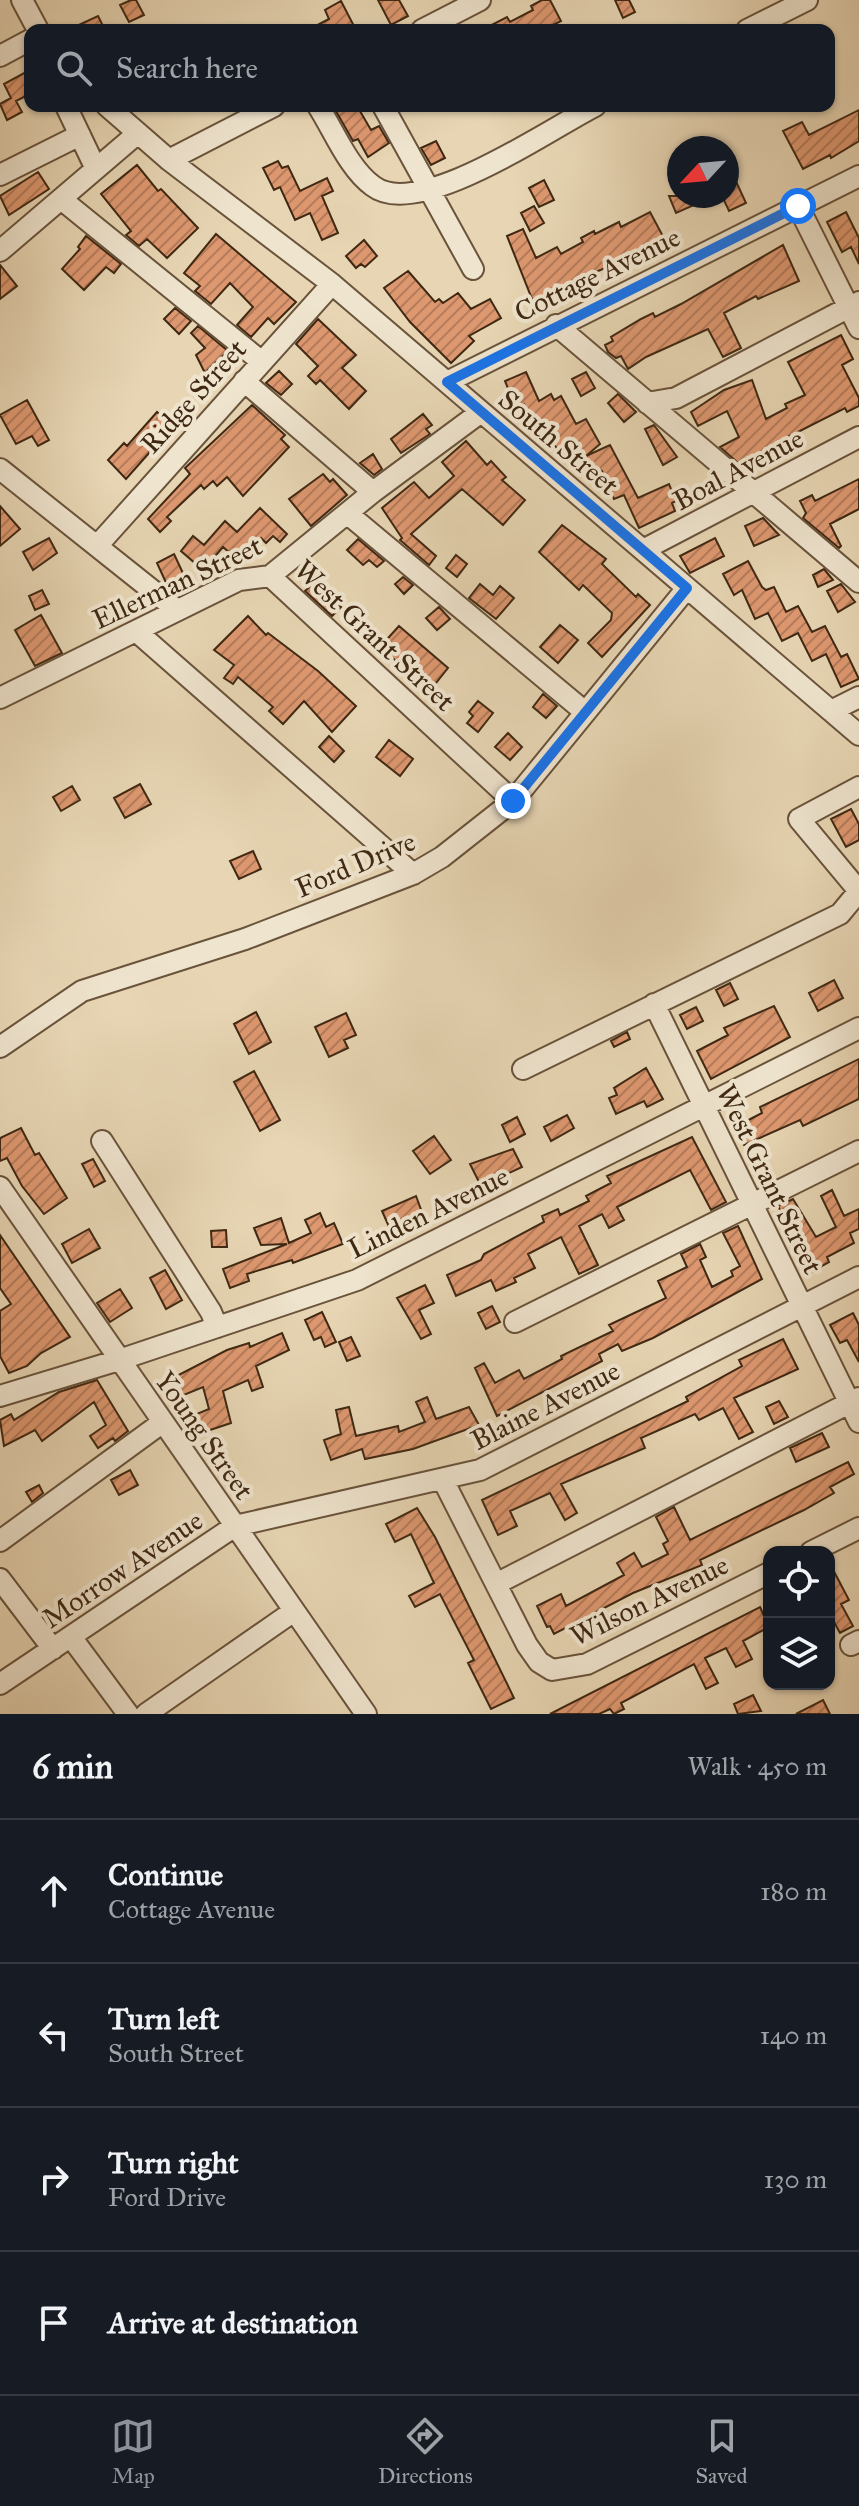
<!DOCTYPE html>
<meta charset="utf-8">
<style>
body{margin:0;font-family:"IM FELL Great Primer",serif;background:#20242c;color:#f1f3f6}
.controls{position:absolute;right:24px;bottom:24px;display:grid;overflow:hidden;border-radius:16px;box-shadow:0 2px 6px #0004}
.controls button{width:72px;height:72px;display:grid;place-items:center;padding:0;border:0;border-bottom:2px solid #363941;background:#171b24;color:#f1f3f6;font:40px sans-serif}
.compass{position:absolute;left:667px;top:136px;width:72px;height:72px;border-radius:50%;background:#171b24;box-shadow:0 2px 6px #0004;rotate:244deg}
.stop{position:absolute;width:24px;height:24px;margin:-18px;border:6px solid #1a73e8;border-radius:50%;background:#fff}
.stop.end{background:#1a73e8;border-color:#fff;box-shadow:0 2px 8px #0008}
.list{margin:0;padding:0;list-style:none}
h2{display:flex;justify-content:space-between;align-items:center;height:104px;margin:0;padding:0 32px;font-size:34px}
h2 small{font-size:26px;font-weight:400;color:#9ea1a6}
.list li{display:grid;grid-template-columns:52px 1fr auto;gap:24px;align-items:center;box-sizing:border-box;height:144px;padding:0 32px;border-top:2px solid #363941}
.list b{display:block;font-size:30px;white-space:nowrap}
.list p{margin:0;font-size:26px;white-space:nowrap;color:#9ea1a6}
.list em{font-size:26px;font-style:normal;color:#9ea1a6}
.icon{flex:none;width:44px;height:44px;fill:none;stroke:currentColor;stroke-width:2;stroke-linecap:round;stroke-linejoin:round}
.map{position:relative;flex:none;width:859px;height:1714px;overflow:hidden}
.search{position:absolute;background:#171b24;box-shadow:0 2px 6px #0004;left:24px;right:24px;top:24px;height:88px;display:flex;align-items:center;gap:20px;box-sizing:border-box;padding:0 28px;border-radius:16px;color:#9ea1a6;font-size:30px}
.sheet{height:680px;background:#171b24}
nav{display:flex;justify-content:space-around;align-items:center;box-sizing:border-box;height:112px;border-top:2px solid #363941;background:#171b24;font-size:22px;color:#9ea1a6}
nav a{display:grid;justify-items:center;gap:4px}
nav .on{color:#8c9099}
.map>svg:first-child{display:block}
</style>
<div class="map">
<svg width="859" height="1714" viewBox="0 0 859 1714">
<defs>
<pattern id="building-hatch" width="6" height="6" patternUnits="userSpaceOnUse" patternTransform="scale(2)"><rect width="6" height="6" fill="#de9870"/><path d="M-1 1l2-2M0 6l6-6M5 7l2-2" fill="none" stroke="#b57c5b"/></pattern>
</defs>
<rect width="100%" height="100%" fill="#e7d5b3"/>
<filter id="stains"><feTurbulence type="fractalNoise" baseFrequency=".0025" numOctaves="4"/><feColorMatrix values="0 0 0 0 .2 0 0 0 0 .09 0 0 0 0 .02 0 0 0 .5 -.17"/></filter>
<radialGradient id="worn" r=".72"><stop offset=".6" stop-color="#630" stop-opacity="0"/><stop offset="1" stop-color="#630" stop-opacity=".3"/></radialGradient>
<!-- building -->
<path fill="url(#building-hatch)" stroke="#3f2813" stroke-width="2" d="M131 0H136L144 15 129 22 120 5Z
M378 0H399L408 16 391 25Z
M542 0H550L561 21 543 30H482L507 17 510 22 533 10 531 6Z
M615 0H629L635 12 623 18Z
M341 1 356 30H308L329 19 325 10Z
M98 16 105 30H68Z
M26 72 30 94 16 101 22 112 7 120 0 104 11 98 4 84Z
M333 106H357L371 130 379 126 389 143 368 157 358 139 353 141Z
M859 110V141L831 158 830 155 803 169 783 131 802 122 809 135Z
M436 141 445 158 431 165 421 148Z
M278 161 282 168 288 166 300 191 327 178 333 191 322 196 338 233 322 240 310 213 295 220 280 187 274 190 263 168Z
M727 162 746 203 729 211 722 196H727Z
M137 165 158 191 161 189 198 228 167 258 147 239 139 246 126 235 131 231 101 194Z
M38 172 49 189 9 215 0 196Z
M544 180 554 200 539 207 529 188Z
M669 196H690L694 205 676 213Z
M534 206 544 223 530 231 521 213Z
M650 212 666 242 577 280 534 304 507 236 523 229 536 258 557 247 561 254 583 242 581 238 594 231 595 234 619 222 621 227Z
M846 212 859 238V264L851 247 842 252 827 222Z
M216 234 296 302 274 324 268 318 251 337 237 325 253 307 230 283 211 304 195 291 200 286 184 273Z
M86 236 121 264 114 273 106 267 84 290 62 269 80 249 78 247Z
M364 240 377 256 365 267 361 264 356 268 346 256Z
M783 245 799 281 758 299 756 296 724 313 741 348 723 357 708 329 646 357 628 369 621 356 616 358 608 352 605 345 613 341 611 337 641 319 653 313 655 317 681 304Z
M0 265 17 286 0 299Z
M408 271 435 302 439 299 443 303 458 293 471 309 490 299 501 318 469 336 474 341 451 363 410 322 384 288Z
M175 308 191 321 179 334 164 319Z
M318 319 356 355 342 368 366 391 349 409 320 380 316 384 308 376 318 366 296 344Z
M198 326 228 351 205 373 196 355 205 348 191 333Z
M841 335 853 359 842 365 859 398V406L847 412 845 408 784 439 787 445 769 454 738 463 720 447 739 437 727 411 698 426 691 412 724 390 752 380 766 419 787 408 785 404 805 395 788 362Z
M279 371 292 384 281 395 266 383Z
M526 372 539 401 551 394 554 400 561 396 576 424 586 419 600 444 586 456 610 445 638 498 669 484 676 501 672 503 675 511 639 528 624 495 614 499 602 471 597 468 587 473 575 449 562 455 544 431 539 434 524 404 512 410 506 398 511 396 505 381Z
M586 372 595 388 581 396 572 379Z
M618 394 636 412 624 422 608 403Z
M27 400 49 440 38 446 32 436 16 444 0 415Z
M252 405 285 435 281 439 289 447 243 496 227 477 217 486 213 481 204 489 201 485 167 517 171 521 160 532 148 519 190 474 185 468Z
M157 412 173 426 126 479 108 460 124 443 127 446Z
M423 414 432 425 426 429 430 434 401 453 391 439Z
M654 425 677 457 663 465 645 429Z
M466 441 487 465 491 461 506 477 502 480 525 500 503 525 462 489 411 534 436 556 429 565 400 540 402 538 382 508 414 482 429 498 454 476 442 462Z
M373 454 382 469 374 475 360 463Z
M323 474 330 482 333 479 347 495 311 526 289 499Z
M859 479V509L830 524 841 546 839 548 803 518 806 513 800 501 812 495 815 501Z
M0 506 20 529 0 546Z
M260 508 287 534 280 542 273 536 266 543 261 538 240 562 223 547 203 570 181 551 193 536 204 545 225 521 237 532Z
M763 518 779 535 754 546 745 526Z
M562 525 606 559 602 564 636 597 638 594 650 605 602 657 588 643 611 620 612 613 583 585 579 590 539 552Z
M49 538 57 553 33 570 23 552Z
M715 538 724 556 690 573 680 556Z
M358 539 384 561 377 567 369 560 363 565 347 550Z
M174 554 189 586 176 592 168 587 157 563Z
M456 555 467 564 457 577 446 568Z
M748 561 762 587 766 590 774 587 786 612 798 606 812 632 825 626 841 657 847 654 859 679 841 687 826 654 812 661 798 633 782 641 768 613 755 619 742 590 734 595 723 574Z
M824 569 833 580 818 587 813 575Z
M403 577 413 585 404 594 395 584Z
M316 581 341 607 332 616 305 591Z
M480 584 493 595 500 586 514 598 496 619 469 598Z
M841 584 855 602 838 612 827 591Z
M42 590 49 604 35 610 29 596Z
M439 607 450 619 437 630 426 618Z
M41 615 62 653 35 666 15 630Z
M248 616 266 635 268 633 318 671 356 706 332 732 304 701 283 724 269 711 273 707 238 677 233 684 224 678 234 665 214 650Z
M560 625 578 640 558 663 540 647Z
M399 626 448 668 432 688 423 680 426 675 403 656 397 662 380 647Z
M543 694 557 706 546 718 533 707Z
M478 701 493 713 478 732 467 723 473 716 469 712Z
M508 733 522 747 510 760 495 747Z
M329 736 344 751 334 762 319 747Z
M389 740 413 759 400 776 376 757Z
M140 784 151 804 125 818 114 798Z
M72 786 80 800 61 811 53 797Z
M851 809 859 824V840L846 847 831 819Z
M253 851 261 869 239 879 230 861Z
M834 980 843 998 818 1011 809 993Z
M730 983 738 999 724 1006 716 990Z
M774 1006 790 1037 711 1079 697 1051 728 1035 724 1028Z
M696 1007 703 1021 687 1029 680 1015Z
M256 1012 271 1042 249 1054 234 1024Z
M346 1013 356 1035 344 1040 348 1048 329 1057 315 1027Z
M627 1032 630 1039 614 1047 611 1041Z
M859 1059V1099L803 1126 800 1120 744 1145 735 1127 762 1113 760 1107Z
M646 1068 663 1099 647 1107 644 1101 616 1114 609 1098 617 1095 614 1088Z
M254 1071 280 1120 260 1131 234 1082Z
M567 1115 574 1128 551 1141 544 1127Z
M517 1117 525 1134 510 1142 502 1125Z
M21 1128 35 1155 39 1153 67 1198 44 1214 22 1186 7 1158 0 1161V1138Z
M434 1136 451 1160 430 1174 413 1151Z
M692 1137 726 1202 711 1210 690 1170 617 1207 624 1220 609 1228 602 1214 579 1226 598 1265 579 1274 561 1237 528 1254 535 1268 514 1278 516 1282 496 1291 491 1280 456 1296 447 1275 481 1260 484 1254 544 1222 542 1216 558 1209 560 1215 589 1201 586 1196 611 1183 607 1176Z
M513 1149 522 1167 481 1186 470 1164Z
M93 1159 105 1181 94 1187 82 1164Z
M832 1190 844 1216 859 1209V1229L850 1233 854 1243 827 1257 829 1262 811 1272 778 1206 793 1199 816 1237 836 1227 821 1196Z
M416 1196 423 1215 390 1229 382 1211Z
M320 1213 326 1227 334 1223 343 1244 293 1263 292 1260 247 1274 249 1281 230 1288 223 1269 287 1244 261 1245 254 1228 281 1218 289 1243 311 1233 305 1220Z
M738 1226 762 1279 653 1338 622 1351 618 1344 599 1354 602 1361 497 1416 475 1368 484 1363 495 1383 519 1370 524 1379 562 1359 561 1356 613 1331 609 1325 666 1298 658 1281 687 1267 681 1254 700 1244 706 1257 700 1260 712 1287 733 1276 731 1271 740 1266 723 1233Z
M89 1229 100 1248 72 1263 62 1244Z
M226 1230 227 1247H212L211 1231Z
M0 1235 70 1337 41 1353 27 1366 9 1373 0 1356V1311L11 1304 0 1288Z
M165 1270 182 1300 166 1309 150 1278Z
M425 1285 434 1303 419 1310 431 1334 421 1339 397 1298Z
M120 1289 132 1308 110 1322 97 1303Z
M492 1306 500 1322 486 1329 478 1313Z
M322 1312 336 1342 325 1347 321 1337 314 1340 305 1320Z
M853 1313 859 1325V1362L847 1340 840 1343 830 1325Z
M282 1333 289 1350 256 1366 263 1387 252 1391 248 1380 223 1391 231 1423 192 1436 185 1419 209 1409 203 1387 174 1399 167 1381 227 1350 249 1343 250 1347Z
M351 1337 360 1356 347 1361 339 1342Z
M783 1339 798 1369 734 1398 753 1432 739 1439 723 1408 699 1420 695 1414 641 1438 645 1448 561 1484 577 1513 565 1520 550 1493 510 1511 517 1526 498 1535 482 1500 688 1401 686 1397 742 1366 739 1360Z
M97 1380 128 1431 115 1441 113 1438 98 1448 90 1436 106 1425 94 1402 42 1441 35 1430 4 1446 0 1420 11 1414 14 1420 59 1392Z
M427 1397 436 1419 469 1407 479 1425 413 1449 365 1459 362 1449 331 1460 324 1440 341 1434 336 1410 349 1407 356 1436 398 1426 399 1432 425 1422 416 1402Z
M779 1401 788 1417 774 1424 766 1407Z
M822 1433 829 1447 796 1462 790 1448Z
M848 1462 854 1474 830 1487 834 1493 804 1510 700 1560 702 1565 633 1593 554 1634 550 1626 547 1627 537 1606 561 1594 566 1606 624 1575 617 1563 634 1553 642 1567 668 1554 663 1544 668 1541 656 1517 674 1507 690 1540Z
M130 1470 138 1485 119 1495 111 1480Z
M39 1485 43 1493 32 1502 26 1492Z
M417 1508 435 1537 514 1698 491 1709 468 1663 474 1660 440 1594 415 1607 409 1596 434 1583 411 1534 395 1542 386 1524Z
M829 1562 849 1600 841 1604 853 1626 840 1633 829 1613Z
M760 1607 769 1627 743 1641 752 1659 736 1667 726 1648 705 1658 718 1683 706 1689 694 1664 621 1703 624 1709 614 1714 610 1709 599 1714H550Z
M753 1695 761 1711 738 1714 734 1704Z
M823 1700 830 1714H796Z"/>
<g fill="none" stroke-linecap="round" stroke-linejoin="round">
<defs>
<path id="minor" d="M22 0 38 30
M422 30 480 0
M747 30 807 0
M0 56 30 40
M66 106 96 169
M107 106 169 160 332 284 859 735
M318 106C334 131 349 169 373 186 418 221 551 128 595 106
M383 106 473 269
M169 160 274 106
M0 175 80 135
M61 199 262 362
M798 206 859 328
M0 251 138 133
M556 325 859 582
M244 381 373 492
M447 382 859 176
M647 403 676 398 859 302
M0 469 177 610
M348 514 585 712
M97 546 332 284
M643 550 859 437
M270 576 513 801
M136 631 413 874
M0 698 239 580 270 576 373 492 481 412
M831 711 859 697
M654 1004 859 1422
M0 1047 82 991 245 939 413 874 442 857 513 801 687 588
M523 1069 840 914 859 891 799 819 859 787
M102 1141 211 1312 217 1327
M0 1187 366 1714
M515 1322 859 1151
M0 1396 119 1360 357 1280 859 1028
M443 1480 527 1645 539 1662 552 1670 587 1664 769 1573
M0 1541 163 1422
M811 1552 859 1528
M0 1579 53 1649
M496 1584 859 1398
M71 1637 128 1714
M851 1645 859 1641
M0 1684 235 1526 480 1470 859 1277
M146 1714 294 1611"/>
</defs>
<!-- minor casing -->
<use href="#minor" stroke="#69533b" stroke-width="24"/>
<!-- minor -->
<use href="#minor" stroke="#efe4ce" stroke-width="20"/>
</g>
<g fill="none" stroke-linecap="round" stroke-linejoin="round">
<!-- route -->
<path stroke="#1a73e8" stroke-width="10" d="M513 801 687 588 447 382 798 206"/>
</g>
<g text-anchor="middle" stroke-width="8" stroke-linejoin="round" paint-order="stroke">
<!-- street labels -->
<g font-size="28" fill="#3f2813" stroke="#efe4ce">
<text transform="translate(597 274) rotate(-26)" y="10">Cottage Avenue</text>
<text transform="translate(193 396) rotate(-48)" y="10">Ridge Street</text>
<text transform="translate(559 442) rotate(40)" y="10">South Street</text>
<text transform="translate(738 469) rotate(-28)" y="10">Boal Avenue</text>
<text transform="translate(177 582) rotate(-25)" y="10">Ellerman Street</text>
<text transform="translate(375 635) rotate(43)" y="10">West Grant Street</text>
<text transform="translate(355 864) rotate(-23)" y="10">Ford Drive</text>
<text transform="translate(770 1179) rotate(64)" y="10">West Grant Street</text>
<text transform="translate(428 1212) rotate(-26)" y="10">Linden Avenue</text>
<text transform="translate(545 1405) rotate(-27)" y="10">Blaine Avenue</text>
<text transform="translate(205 1435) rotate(55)" y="10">Young Street</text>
<text transform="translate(122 1569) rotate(-34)" y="10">Morrow Avenue</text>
<text transform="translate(649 1600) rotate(-26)" y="10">Wilson Avenue</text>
</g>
</g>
<rect width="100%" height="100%" filter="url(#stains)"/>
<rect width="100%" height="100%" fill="url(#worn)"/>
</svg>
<div class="controls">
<button><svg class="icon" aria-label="locate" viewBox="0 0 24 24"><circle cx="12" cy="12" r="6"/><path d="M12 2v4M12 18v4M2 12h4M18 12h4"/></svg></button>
<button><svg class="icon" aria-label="layers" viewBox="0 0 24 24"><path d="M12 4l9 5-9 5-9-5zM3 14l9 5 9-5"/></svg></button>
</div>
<svg class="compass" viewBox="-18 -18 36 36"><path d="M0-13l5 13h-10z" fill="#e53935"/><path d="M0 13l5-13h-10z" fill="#9ea1a6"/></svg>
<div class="stop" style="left:798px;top:206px"></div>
<div class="stop end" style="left:513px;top:801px"></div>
<div class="search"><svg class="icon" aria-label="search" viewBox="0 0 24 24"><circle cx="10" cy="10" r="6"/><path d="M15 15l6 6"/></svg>Search here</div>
</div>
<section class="sheet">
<h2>6 min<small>Walk · 450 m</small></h2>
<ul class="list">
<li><svg class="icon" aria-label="ahead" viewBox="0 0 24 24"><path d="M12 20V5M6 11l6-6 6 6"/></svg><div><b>Continue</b><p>Cottage Avenue</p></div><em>180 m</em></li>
<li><svg class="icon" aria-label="left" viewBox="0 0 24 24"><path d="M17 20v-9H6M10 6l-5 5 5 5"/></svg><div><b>Turn left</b><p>South Street</p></div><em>140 m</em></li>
<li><svg class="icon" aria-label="right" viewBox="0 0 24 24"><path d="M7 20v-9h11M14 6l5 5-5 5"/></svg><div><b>Turn right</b><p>Ford Drive</p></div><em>130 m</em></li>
<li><svg class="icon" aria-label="arrive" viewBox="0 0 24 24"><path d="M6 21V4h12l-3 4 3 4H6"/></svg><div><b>Arrive at destination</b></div></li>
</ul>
</section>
<nav>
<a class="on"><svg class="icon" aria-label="map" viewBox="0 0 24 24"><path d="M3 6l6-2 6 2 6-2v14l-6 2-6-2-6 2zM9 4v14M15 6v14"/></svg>Map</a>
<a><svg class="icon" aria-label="directions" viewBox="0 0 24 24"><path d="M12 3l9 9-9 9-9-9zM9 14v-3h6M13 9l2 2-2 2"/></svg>Directions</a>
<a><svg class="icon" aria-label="saved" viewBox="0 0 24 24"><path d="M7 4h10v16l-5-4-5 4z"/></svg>Saved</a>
</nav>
